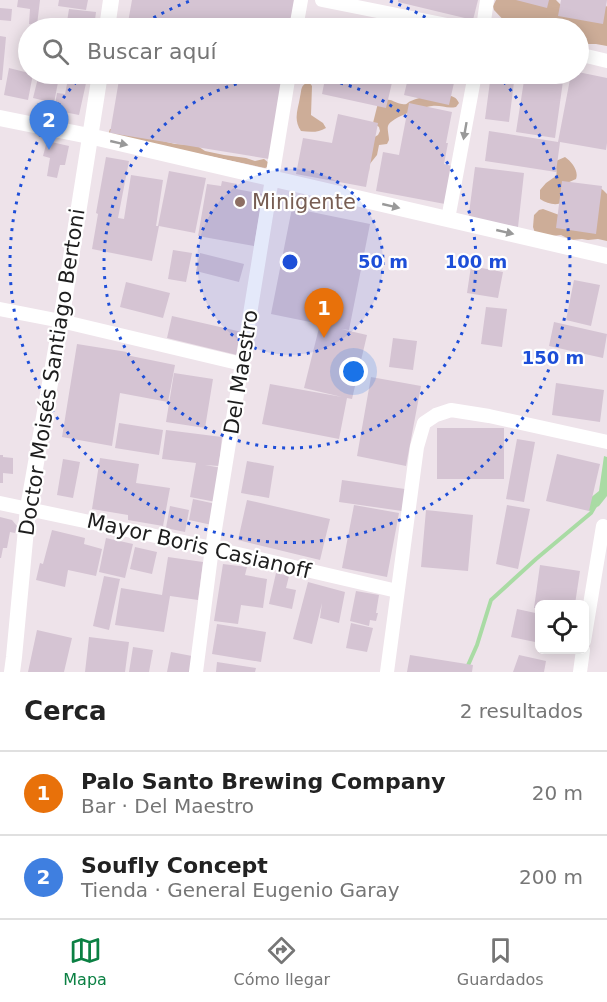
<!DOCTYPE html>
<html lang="es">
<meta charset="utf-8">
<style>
body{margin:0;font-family:"DejaVu Sans",sans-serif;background:#f2f2f2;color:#222}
.controls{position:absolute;right:18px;bottom:18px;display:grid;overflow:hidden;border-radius:9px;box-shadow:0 3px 15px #0003}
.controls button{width:54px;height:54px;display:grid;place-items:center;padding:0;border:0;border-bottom:2px solid #e0e0e0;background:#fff;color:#222;font:30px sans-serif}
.you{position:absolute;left:354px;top:372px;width:21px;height:21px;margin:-15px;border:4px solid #fff;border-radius:50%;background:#1a73e8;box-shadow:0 0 0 9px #1a73e833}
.badge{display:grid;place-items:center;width:39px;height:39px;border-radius:50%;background:#0b8043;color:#fff;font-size:20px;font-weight:700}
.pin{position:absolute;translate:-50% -50px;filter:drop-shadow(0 2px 3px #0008)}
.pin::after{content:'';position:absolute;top:32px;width:21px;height:18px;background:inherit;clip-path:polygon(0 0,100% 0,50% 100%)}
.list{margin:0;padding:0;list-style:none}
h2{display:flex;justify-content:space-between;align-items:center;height:78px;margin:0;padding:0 24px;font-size:26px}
h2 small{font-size:20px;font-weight:400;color:#767676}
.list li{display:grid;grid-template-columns:39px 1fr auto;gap:18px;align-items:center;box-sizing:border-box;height:84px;padding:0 24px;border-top:2px solid #e0e0e0}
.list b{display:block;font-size:22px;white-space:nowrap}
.list p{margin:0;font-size:20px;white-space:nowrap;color:#767676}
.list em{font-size:20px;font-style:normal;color:#767676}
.icon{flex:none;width:33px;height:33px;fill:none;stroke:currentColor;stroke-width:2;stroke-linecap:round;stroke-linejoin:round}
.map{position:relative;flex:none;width:607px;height:672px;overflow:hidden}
.search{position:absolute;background:#fff;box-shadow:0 3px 15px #0003;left:18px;right:18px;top:18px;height:66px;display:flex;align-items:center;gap:15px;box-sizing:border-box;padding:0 21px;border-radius:33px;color:#767676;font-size:22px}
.sheet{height:246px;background:#fff}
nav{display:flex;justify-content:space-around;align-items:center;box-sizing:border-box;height:84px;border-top:2px solid #e0e0e0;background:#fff;font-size:16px;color:#767676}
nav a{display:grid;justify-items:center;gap:3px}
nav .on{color:#0b8043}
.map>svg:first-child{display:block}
</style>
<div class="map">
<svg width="607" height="672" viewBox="0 0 607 672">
<rect width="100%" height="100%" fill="#eee3ea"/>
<!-- forest -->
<path fill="#cdad98" d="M496 0H556L563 7 603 1 607 7V46L596 44H579L578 28H511L494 10 493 6Z
M309 82 312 86 311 115 323 123 326 128C318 133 310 132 301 131 293 119 298 110 300 97 302 89 300 85 309 82Z
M446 95C453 96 456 97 459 103L456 107C447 109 441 105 432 106 423 107 391 117 388 126 387 129 389 136 389 140L387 144 379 145 377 155 369 165V172L371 139 378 135 380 131 379 127 373 123 378 103C393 96 390 102 402 104 408 105 406 103 411 101 422 96 435 96 446 95Z
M110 129H113L175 144 191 145 199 147 205 151 224 155 246 158 255 161 264 159 269 163 270 166 265 168 110 135 109 132Z
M565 157C572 162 579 171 576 179L567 183 564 202C556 206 548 204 540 199V190L546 183 556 176C558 171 554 165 556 161Z
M600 188 603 190 607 194V241L598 239 588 240 582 239 571 240 561 235 553 236 535 233 533 227 534 215 539 210 543 209 570 219Z"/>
<!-- water -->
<path fill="#a9dba4" d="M604 456 607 457V496L599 506 589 511V499L599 491Z"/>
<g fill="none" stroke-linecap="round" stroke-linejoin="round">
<!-- stream -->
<path stroke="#a9dba4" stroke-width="4" d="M465 672 477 645 491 600 536 559 591 513 595 506"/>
</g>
<!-- building -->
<path fill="#d5c4d3" d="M18 0H40L37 25 29 24 30 9 17 7Z
M59 0H88L86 10 58 6Z
M132 0H295L290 28H127Z
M398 0H478L473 20 398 2Z
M516 0H549L547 8Z
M561 0H607L603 24 558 16Z
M0 8 12 9 11 21 0 20Z
M69 9 96 12 94 28H66Z
M337 21 366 28H336Z
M0 36 6 37 2 80H0Z
M9 68 33 74 28 100 4 95Z
M578 72 607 78V143L606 150 560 142 556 172 485 161 489 131 558 142 571 74H578Z
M39 74 59 77 54 103 33 98Z
M69 74H88L79 115 54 110 57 93 65 94Z
M120 74H283L269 159 110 133Z
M326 74H394L386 108 322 94Z
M409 74H456L449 105 404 95Z
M491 74H515L509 122 485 119Z
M525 74H564L555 138 516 132Z
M409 103 452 112 446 143H448L444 164 452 166 445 204 376 191 383 152 399 155Z
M338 114 378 123 366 187 296 174 303 138 332 143Z
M47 141 69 146 65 165H60L57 178 47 176 50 158 43 156Z
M106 157 129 161 118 218 124 219 131 175 163 180 156 226H158L169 171 206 178 195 233 159 226 152 261 92 249 98 214 96 213Z
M475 167 524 173 518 227 468 221Z
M222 181 237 184 236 189 263 194 254 246 198 236 207 184 221 186Z
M562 181 602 186 596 234 556 228Z
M292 208 370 224 349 330 341 329 367 335 352 399 347 398 339 439 262 424 270 384 342 397 304 388 320 324 271 314Z
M173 250 192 253 186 282 168 279Z
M200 253 244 264 239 282 196 271Z
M471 266 503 272 498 298 467 293Z
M574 280 600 285 591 326 566 320Z
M126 282 170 293 163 318 120 307Z
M486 307 507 309 502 347 481 344Z
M172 316 242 332 237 355 167 338Z
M554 322 607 334 603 358 549 346Z
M393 338 417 341 413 370 389 367Z
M77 344 127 352 126 355 175 365 168 402 120 393 112 446 62 437Z
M174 373 213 379 205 428 166 422Z
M371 377 421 386 406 466 357 456Z
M556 383 604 390 600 422 552 415Z
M119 423 163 430 159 455 115 448Z
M437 428H504V479H437Z
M166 430 222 437 219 466 205 465 222 468 216 502 190 497 196 463 162 459Z
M517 439 535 442 524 502 506 499Z
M557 454 600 464 589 511 546 501Z
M0 455H3V457L13 458V474L3 473V483H0Z
M100 458 139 464 136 483 170 488 163 526 128 520V515L92 509Z
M63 459 80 462 73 498 57 495Z
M247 461 274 466 269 498 241 493Z
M342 480 405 489 402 511 339 502Z
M193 499 216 504 212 525 189 520Z
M247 500 330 519 320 560 238 540Z
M354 505 399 513 387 577 342 568Z
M507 505 530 509 518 569 496 564Z
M170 506 189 510 185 532 166 528Z
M426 510 473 515 468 571 421 567Z
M0 517 12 520 17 526 15 533 10 532 7 548H3L1 558H0Z
M52 530 85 538 84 544 102 549 96 576 68 570 65 587 36 580 40 563 43 564Z
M106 538 133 544 125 578 99 572Z
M135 547 157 552 152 574 130 569Z
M168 557 203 562 198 600 170 596 164 632 115 625 121 588 162 595Z
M223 564 247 567 245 575 267 579 263 608 241 605 238 624 214 621Z
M540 565 580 571 575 604H540V608H534Z
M276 573 289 576 286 588 296 590 292 609 269 604Z
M104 576 120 579 109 630 93 626Z
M308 582 345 592 339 623 320 618 322 603 312 644 293 639Z
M356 591 379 595 376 613H378L376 621 370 620 369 626 350 621Z
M517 609 540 614V643L511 637Z
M351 623 373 628 367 652 346 648Z
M217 624 266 632 261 662 212 654Z
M37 630 72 638 64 672H28Z
M89 637 129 642 125 672H85Z
M133 647 153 650 149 672H129Z
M171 652 192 656 190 672H167Z
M410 655 473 665 472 672H407Z
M519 655 546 661 544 672H513Z
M217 662 256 668 255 672H216Z"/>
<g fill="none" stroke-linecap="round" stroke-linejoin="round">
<!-- minor -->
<path stroke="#fff" stroke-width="14" d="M322 0 462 28
M296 28 301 0
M483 28 487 0
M578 54 607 61
M448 219 475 74
M0 309 61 321 242 364
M0 503 212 548 397 591
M584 641 603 526
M196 672 212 548 289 74
M387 672 417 447 424 423 436 415 451 410 489 416 607 442
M580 672 583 650"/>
<!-- tertiary -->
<path stroke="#fff" stroke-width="16" d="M107 28 111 0
M0 118 89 136 607 256
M12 672 14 657 28 508 61 321 100 74"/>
</g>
<!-- one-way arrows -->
<defs><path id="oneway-solid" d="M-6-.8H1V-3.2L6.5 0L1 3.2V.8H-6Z" transform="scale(1.5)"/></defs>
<g fill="#999">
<use href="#oneway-solid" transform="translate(465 131) rotate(100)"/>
<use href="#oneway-solid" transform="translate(119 143) rotate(13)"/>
<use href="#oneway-solid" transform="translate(391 206) rotate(13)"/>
<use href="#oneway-solid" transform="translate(505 232) rotate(13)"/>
</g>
<!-- distance rings -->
<circle cx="290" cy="262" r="93" fill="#1d4ed8" fill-opacity=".12"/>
<g fill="none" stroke="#1d4ed8" stroke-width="3" stroke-dasharray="3 6">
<circle cx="290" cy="262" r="93"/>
<circle cx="290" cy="262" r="186"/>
<path d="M138 27A280 280 0 0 1 190 1M390 1A280 280 0 0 1 442 27M498 75A280 280 0 1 1 82 75"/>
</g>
<!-- markers -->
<circle fill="#8d6e63" stroke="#fff" stroke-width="2" cx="240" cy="202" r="6"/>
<g text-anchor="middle" stroke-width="4.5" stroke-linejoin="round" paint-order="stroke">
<!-- education labels -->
<g font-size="21" fill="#785e54" stroke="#fff" text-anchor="start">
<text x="252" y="209">Minigente</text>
</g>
<!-- street labels -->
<g font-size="21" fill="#1d1d1d" stroke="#fff">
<text transform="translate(52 372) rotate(-81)" y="7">Doctor Moisés Santiago Bertoni</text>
<text transform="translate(241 372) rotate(-81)" y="7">Del Maestro</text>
<text transform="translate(199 546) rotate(13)" y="7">Mayor Boris Casianoff</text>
</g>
</g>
<circle cx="290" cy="262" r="9" fill="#1d4ed8" stroke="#fff" stroke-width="3"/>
<g font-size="18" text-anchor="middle" font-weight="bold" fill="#1d4ed8" stroke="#fff" stroke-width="4.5" stroke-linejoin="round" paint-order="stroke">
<text x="383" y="268">50 m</text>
<text x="476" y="268">100 m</text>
<text x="553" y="364">150 m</text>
</g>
</svg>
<div class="controls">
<button><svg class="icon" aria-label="locate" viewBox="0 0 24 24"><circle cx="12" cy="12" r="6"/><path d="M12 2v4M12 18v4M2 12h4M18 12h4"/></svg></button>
</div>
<div class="you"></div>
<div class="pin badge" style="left:324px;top:338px;background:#e8710a">1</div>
<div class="pin badge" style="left:49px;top:150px;background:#3f7fe0">2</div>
<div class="search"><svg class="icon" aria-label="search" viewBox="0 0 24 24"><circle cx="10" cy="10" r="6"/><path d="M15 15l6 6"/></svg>Buscar aquí</div>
</div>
<section class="sheet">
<h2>Cerca<small>2 resultados</small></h2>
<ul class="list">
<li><span class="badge" style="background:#e8710a">1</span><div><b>Palo Santo Brewing Company</b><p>Bar · Del Maestro</p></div><em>20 m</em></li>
<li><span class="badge" style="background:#3f7fe0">2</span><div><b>Soufly Concept</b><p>Tienda · General Eugenio Garay</p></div><em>200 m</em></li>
</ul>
</section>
<nav>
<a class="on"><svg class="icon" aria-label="map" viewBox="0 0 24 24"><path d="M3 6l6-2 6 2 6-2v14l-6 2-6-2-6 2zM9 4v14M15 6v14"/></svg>Mapa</a>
<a><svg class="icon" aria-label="directions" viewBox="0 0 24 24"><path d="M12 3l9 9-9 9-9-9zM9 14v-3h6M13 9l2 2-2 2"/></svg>Cómo llegar</a>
<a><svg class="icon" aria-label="saved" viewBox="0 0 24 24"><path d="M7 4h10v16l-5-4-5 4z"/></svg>Guardados</a>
</nav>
